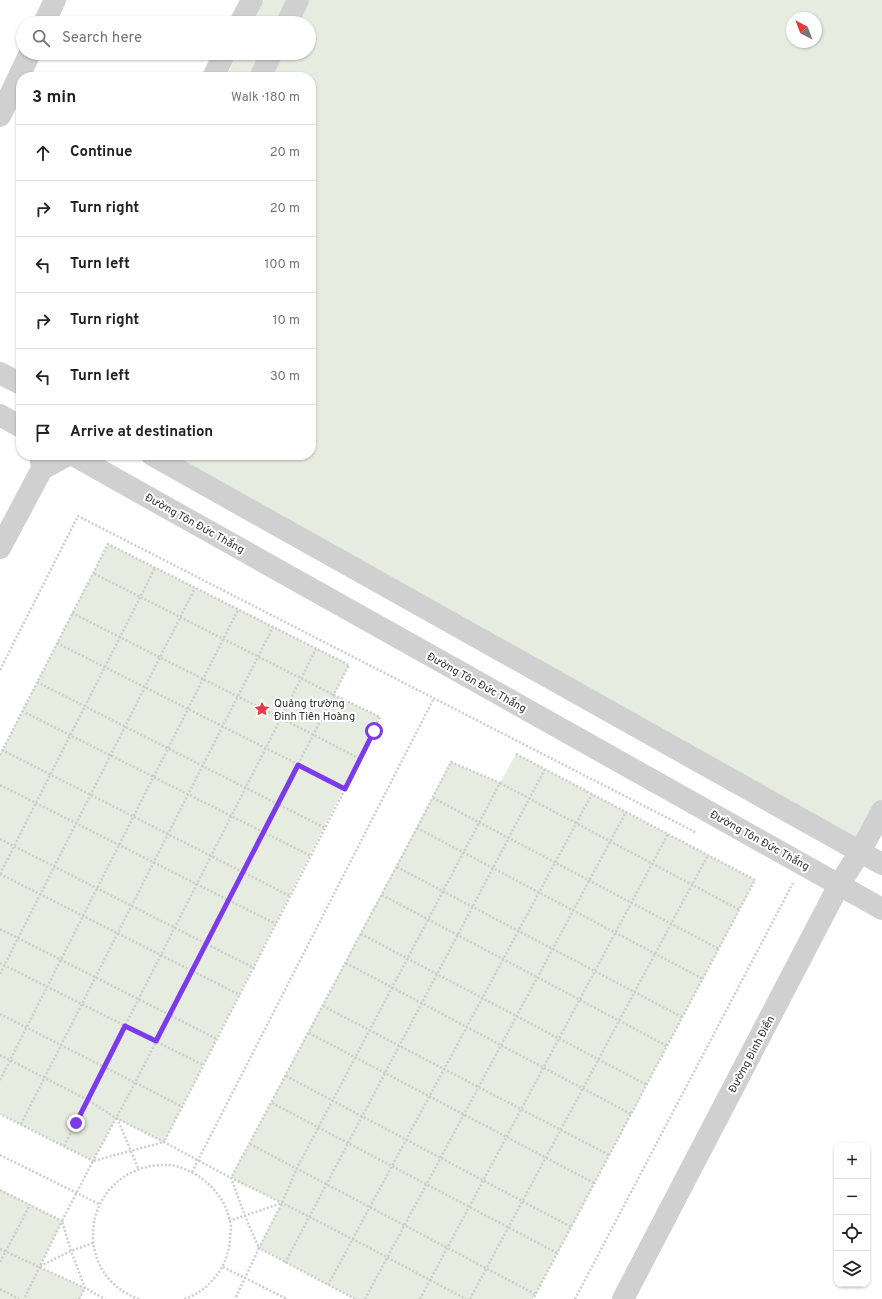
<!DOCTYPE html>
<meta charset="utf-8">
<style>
body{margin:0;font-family:Overpass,sans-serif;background:#f2f2f2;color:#222}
.controls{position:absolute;right:12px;bottom:12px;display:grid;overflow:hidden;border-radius:8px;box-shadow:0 1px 3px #0004}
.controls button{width:36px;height:36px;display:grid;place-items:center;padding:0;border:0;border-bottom:1px solid #e0e0e0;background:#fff;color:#222;font:20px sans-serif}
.compass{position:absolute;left:786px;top:12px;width:36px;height:36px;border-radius:50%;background:#fff;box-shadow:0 1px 3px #0004;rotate:318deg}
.stop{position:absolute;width:12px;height:12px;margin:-9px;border:3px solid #7c3aed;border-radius:50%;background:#fff}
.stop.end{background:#7c3aed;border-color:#fff;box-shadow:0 1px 4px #0008}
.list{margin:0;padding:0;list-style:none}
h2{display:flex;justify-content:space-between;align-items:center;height:52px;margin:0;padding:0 16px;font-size:17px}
h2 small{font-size:13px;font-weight:400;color:#767676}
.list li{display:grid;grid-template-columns:26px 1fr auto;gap:12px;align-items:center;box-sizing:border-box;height:56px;padding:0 16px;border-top:1px solid #e0e0e0}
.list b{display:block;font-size:15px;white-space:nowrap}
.list em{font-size:13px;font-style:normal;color:#767676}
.icon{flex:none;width:22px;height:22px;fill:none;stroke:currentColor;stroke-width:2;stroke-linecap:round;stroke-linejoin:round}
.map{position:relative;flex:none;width:882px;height:1299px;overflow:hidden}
.search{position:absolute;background:#fff;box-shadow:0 1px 3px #0004;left:16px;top:16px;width:300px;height:44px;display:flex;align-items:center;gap:10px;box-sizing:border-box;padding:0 14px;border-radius:22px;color:#767676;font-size:15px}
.panel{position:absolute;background:#fff;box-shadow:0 1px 3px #0004;left:16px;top:72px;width:300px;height:388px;border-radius:16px}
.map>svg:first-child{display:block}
</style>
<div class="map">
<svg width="882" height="1299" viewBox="0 0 882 1299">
<rect width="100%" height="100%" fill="#fff"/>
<!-- green -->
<path fill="#e6ecdf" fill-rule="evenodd" d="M264 0H882V809L860 852 148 455H311V77H226L238 53H309V23H253ZM792 18H816V42H792Z
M108 544 349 665 334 695 380 717 164 1142 116 1118 93 1161 0 1114V755Z
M516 754 755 880 533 1299H355L259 1248 282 1203 231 1178 451 762 500 783Z
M0 1189 62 1221 39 1267 85 1288 79 1299H0Z"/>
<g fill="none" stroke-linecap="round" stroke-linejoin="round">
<!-- path -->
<path stroke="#cdcdcd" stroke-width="2.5" stroke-dasharray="2 2" stroke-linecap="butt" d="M72 613 314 735 360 759
M57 643 345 788
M0 670 78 516 697 833
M37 682 325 828
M22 711 311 856
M2 750 290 896
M516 754 755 880 533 1299
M0 755 108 544 349 665 135 1083 93 1161 0 1114
M500 783 740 910
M0 785 276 924
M433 798 719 949
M417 828 703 979
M0 839 254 968 253 969
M397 867 682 1017
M0 874 240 995
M0 874 155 568
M382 895 667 1046
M0 929 217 1039
M361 934 647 1085
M0 963 203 1065 204 1064
M346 963 631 1114
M0 974 195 588
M323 1006 609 1155
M0 1014 183 1107
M309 1033 594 1183
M0 1055 88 1100 116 1118 164 1142 361 758 380 717 334 695 93 573
M286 1076 571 1227
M0 1080 238 610
M272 1103 557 1253
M117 1118 139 1170
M21 1124 273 627
M250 1144 535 1294
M64 1146 316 649
M0 1155 99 1204
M192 1172 434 698
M0 1190 62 1221 24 1299
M229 1221 282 1203
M0 1249 85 1288 105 1299
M0 1262 30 1205
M285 1263 545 769
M40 1266 71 1251 93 1243
M223 1267 287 1299
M328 1285 592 794
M0 1289 19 1299
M79 1299 85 1288 71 1251 62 1221 93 1161 164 1142 231 1178 245 1216 259 1248 235 1299
M139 1299C73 1276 80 1183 147 1167 153 1165 161 1165 168 1165 179 1165 192 1172 201 1178 217 1189 228 1206 231 1226 231 1229 230 1234 230 1238 229 1265 210 1291 184 1299
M355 1299 259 1248 282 1203 297 1168 500 783 451 762 417 828 231 1178C311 1216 388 1258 466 1299
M365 1299 626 812
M420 1299 668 834
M470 1299 708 855
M575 1299 793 883"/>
<!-- minor -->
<path stroke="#d0d0d0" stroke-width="22" d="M44 23 55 0
M240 23 252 0
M287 23 298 0
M213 77 225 53
M260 77 272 53
M0 116 30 53
M40 455 42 469 68 455"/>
<!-- tertiary -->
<path stroke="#d0d0d0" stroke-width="22" d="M0 373 21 384
M0 415 21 427
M73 455 882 909
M152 455 882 864
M0 548 42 469
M623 1299 839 885 860 852 882 811"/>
</g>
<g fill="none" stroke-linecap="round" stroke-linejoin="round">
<!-- route -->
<path stroke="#7c3aed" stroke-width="5" d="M76 1123 125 1026 156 1041 298 765 345 789 374 731"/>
</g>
<!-- icons -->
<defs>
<symbol id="sight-bare" viewBox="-9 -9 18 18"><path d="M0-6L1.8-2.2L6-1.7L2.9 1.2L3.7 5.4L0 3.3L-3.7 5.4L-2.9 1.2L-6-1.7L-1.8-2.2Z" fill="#e63946" stroke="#fff" stroke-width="2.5" paint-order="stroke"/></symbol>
</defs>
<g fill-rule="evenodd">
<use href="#sight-bare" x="251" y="698" width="22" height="22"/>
</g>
<g text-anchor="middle" stroke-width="4" stroke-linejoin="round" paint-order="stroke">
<!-- street labels -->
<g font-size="11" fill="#333" stroke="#fff">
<text transform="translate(195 523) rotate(29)" y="4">Đường Tôn Đức Thắng</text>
<text transform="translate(477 682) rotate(29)" y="4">Đường Tôn Đức Thắng</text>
<text transform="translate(760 840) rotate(29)" y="4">Đường Tôn Đức Thắng</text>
<text transform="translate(751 1054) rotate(-62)" y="4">Đường Đinh Điền</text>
</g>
<!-- poi labels -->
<g font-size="11" fill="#333" stroke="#fff" text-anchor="start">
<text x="274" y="707">Quảng trường<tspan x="274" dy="13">Đinh Tiên Hoàng</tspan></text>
</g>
</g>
</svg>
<div class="controls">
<button>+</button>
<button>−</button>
<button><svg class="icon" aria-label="locate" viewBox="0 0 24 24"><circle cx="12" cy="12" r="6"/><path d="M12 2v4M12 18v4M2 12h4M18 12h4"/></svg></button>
<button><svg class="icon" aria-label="layers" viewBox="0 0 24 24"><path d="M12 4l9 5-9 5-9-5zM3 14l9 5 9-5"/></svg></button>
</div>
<svg class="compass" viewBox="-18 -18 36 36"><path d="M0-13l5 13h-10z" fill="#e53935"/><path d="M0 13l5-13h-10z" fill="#767676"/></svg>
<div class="stop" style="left:374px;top:731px"></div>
<div class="stop end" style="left:76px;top:1123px"></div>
<div class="search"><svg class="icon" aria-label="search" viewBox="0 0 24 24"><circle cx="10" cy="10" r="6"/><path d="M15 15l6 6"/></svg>Search here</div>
<section class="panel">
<h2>3 min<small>Walk · 180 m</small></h2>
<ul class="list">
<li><svg class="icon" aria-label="ahead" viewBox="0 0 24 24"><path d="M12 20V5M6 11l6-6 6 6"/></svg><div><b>Continue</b></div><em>20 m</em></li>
<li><svg class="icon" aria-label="right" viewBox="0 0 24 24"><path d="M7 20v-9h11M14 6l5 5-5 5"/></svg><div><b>Turn right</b></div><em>20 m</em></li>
<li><svg class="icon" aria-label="left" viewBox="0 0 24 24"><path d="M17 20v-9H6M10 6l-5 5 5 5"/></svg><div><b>Turn left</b></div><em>100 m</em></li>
<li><svg class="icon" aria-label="right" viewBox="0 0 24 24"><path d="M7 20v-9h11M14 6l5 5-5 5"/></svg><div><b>Turn right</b></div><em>10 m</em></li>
<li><svg class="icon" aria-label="left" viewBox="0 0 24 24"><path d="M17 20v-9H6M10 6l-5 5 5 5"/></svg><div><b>Turn left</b></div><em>30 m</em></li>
<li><svg class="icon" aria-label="arrive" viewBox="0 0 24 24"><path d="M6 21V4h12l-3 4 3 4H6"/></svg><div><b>Arrive at destination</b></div></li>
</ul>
</section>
</div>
